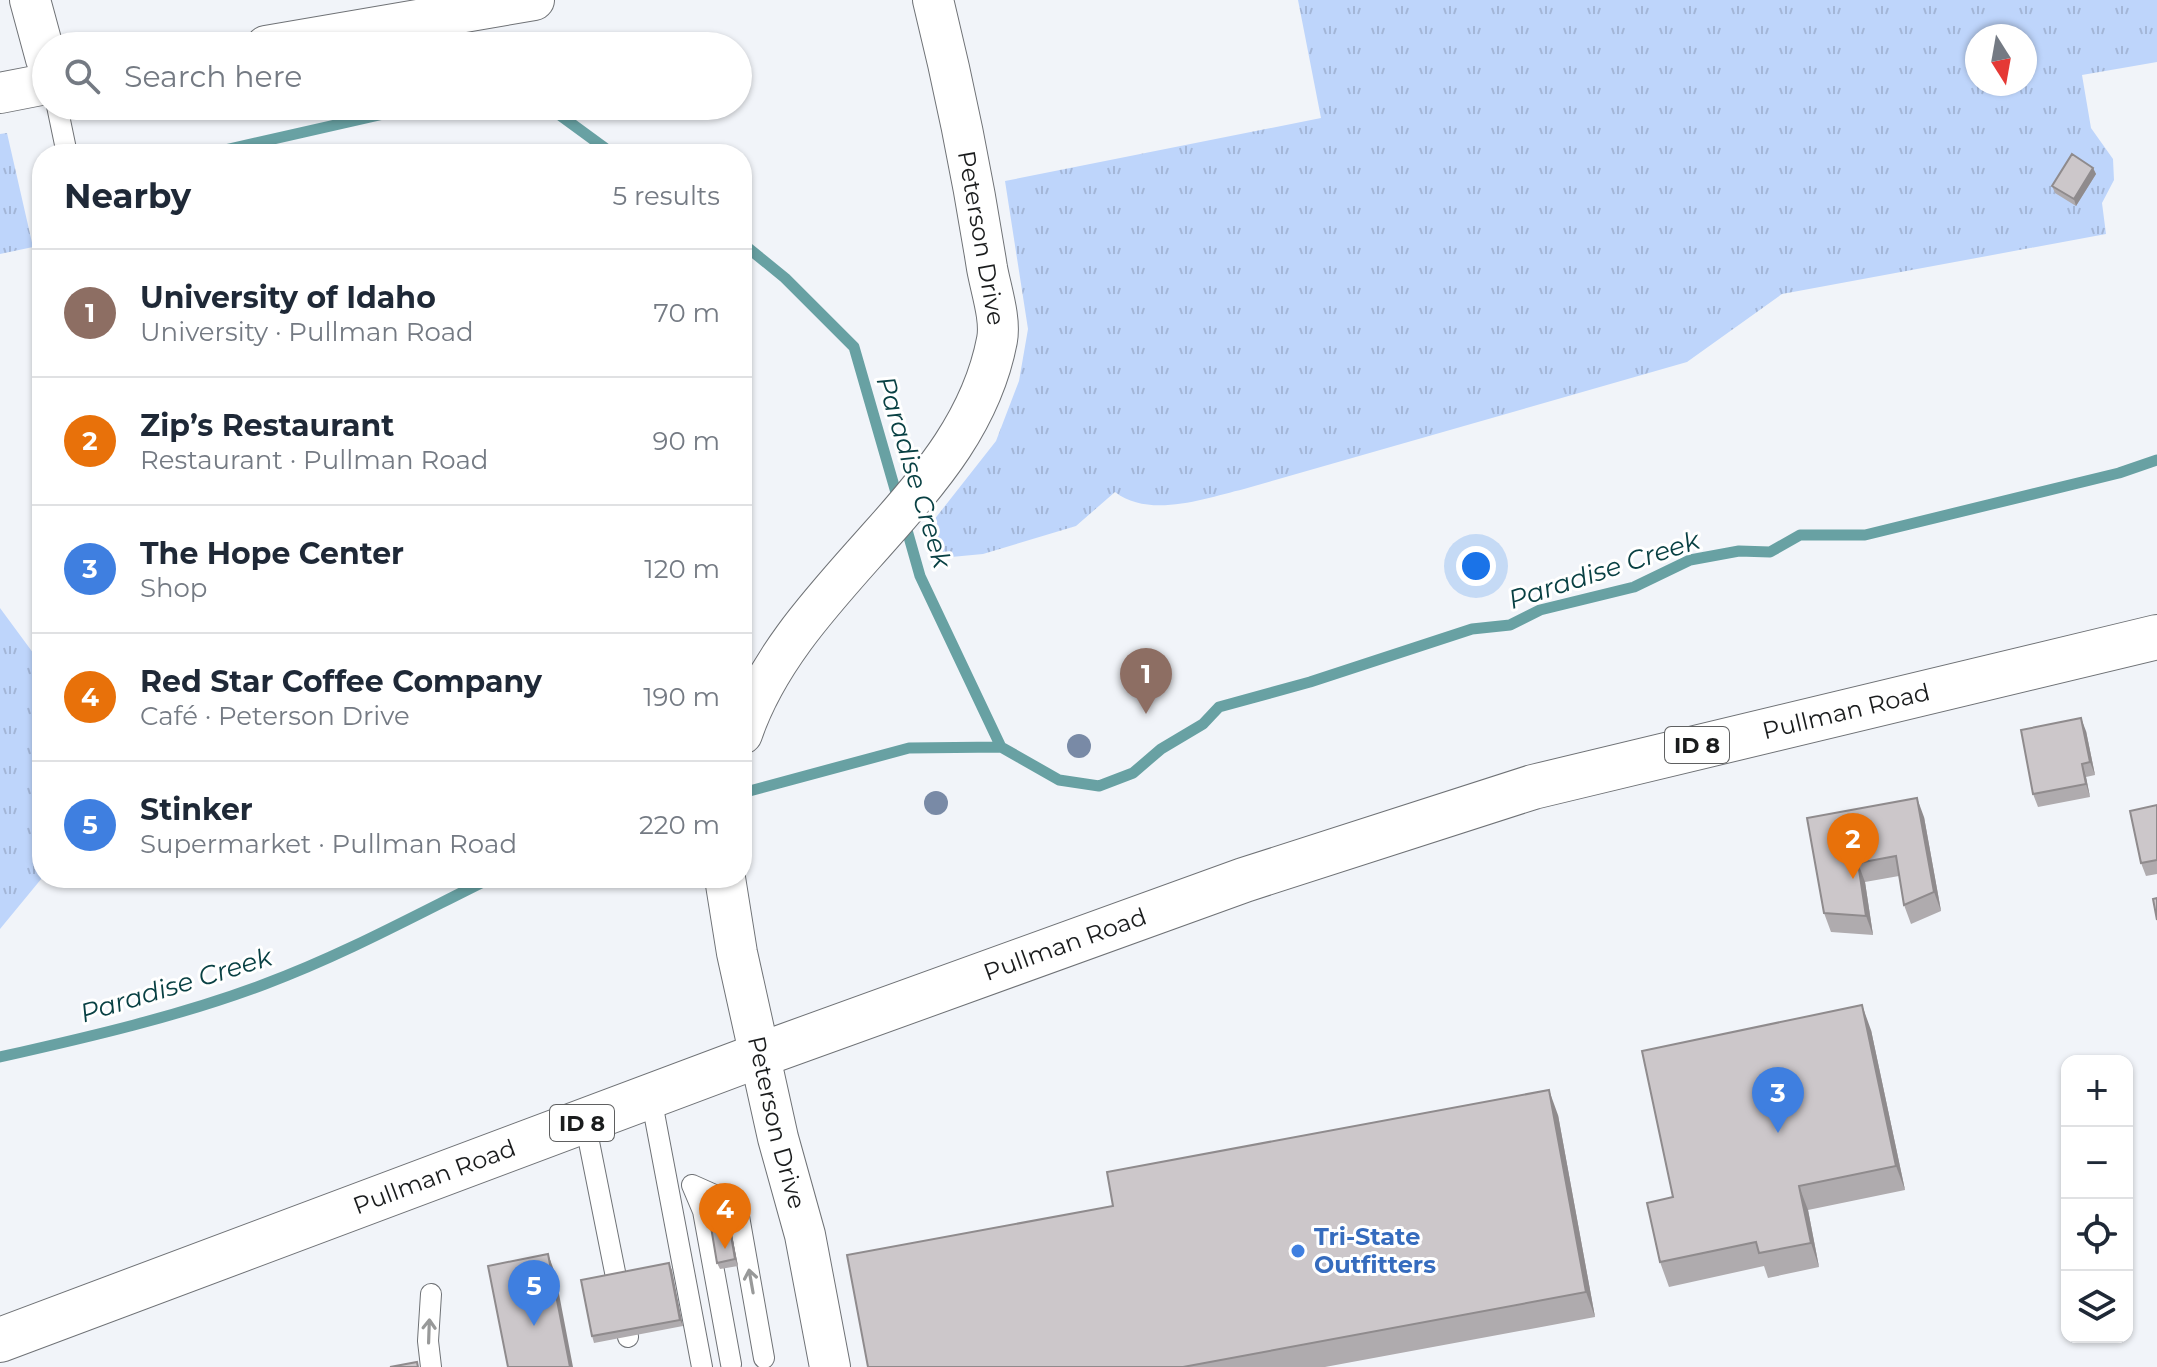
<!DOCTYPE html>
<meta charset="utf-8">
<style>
body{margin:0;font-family:Montserrat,sans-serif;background:#f2f2f3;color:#1f2937}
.controls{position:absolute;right:24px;bottom:24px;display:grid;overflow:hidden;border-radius:16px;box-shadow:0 2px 6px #0004}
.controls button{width:72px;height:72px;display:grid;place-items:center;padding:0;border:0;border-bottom:2px solid #e0e1e3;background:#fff;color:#1f2937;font:40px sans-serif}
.compass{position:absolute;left:1965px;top:24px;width:72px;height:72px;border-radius:50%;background:#fff;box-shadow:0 2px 6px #0004;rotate:169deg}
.you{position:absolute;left:1476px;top:566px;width:28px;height:28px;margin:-20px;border:6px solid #fff;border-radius:50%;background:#1a73e8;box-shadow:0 0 0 12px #1a73e833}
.badge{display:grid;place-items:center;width:52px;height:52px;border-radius:50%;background:#1a73e8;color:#fff;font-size:26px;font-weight:700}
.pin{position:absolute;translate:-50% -66px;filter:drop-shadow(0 2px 4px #0008)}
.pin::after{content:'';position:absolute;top:42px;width:28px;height:24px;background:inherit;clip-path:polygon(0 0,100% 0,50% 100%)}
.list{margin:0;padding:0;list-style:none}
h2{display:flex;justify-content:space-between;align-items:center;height:104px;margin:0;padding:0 32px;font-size:34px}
h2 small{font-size:26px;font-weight:400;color:#747a83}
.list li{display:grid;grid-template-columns:52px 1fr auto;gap:24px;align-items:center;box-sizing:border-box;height:128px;padding:0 32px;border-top:2px solid #e0e1e3}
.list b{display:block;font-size:30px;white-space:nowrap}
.list p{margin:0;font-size:26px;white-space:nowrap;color:#747a83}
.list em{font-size:26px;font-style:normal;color:#747a83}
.icon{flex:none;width:44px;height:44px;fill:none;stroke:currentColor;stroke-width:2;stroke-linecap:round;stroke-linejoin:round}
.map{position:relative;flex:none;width:2157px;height:1367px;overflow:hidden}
.search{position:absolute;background:#fff;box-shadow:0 2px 6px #0004;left:32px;top:32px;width:720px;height:88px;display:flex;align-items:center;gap:20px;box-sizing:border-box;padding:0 28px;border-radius:44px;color:#747a83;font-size:30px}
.panel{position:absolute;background:#fff;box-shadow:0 2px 6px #0004;left:32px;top:144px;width:720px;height:744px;border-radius:32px}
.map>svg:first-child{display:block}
</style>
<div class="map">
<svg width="2157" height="1367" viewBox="0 0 2157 1367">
<defs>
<pattern id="grass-tufts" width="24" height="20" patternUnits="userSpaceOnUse" patternTransform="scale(2)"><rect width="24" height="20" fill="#bed5fb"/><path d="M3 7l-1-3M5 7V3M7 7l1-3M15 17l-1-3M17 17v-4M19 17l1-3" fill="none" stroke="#a3b6d7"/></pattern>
</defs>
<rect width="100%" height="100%" fill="#f1f4f9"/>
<!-- grass -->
<path fill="url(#grass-tufts)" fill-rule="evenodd" d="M1298 0H2157V62L2082 75 2091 128 2113 159 2114 180 2102 203 2106 234 1782 294 1687 362 1244 489C1206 498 1150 519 1115 492L1076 526 983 554 930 559V525L996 441 1019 381 1028 329 1005 181 1321 118ZM1977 36H2025V84H1977Z
M7 133 33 247 0 254V134Z
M0 608 42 665V878L0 929Z"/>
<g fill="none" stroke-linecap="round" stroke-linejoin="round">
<!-- stream -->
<path stroke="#68a1a3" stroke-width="11" d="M529 106 557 113 613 154
M207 154 419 106
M742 243 785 278 854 347 899 503
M905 523 920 576 1001 747 1059 780 1099 786 1133 773 1161 749 1203 724 1219 707 1310 682 1472 629 1510 625 1540 610 1634 587 1690 560 1739 551 1770 552 1800 535H1865L2119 473 2157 460
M742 793 909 748 1001 747
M0 1057C89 1037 180 1016 265 984 343 955 416 915 491 878"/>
<defs>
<path id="lane" d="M57 106 67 154
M651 1097 702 1367
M585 1122 628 1337
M692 1185 737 1205 764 1358
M692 1185 703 1211 731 1364
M431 1294 428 1341 431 1367"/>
<g id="street">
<path d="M30 0 46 59"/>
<path d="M266 46 534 0"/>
<path d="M0 93 46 84"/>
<path d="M742 734C768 657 827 596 880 536 932 478 982 419 997 340 1001 319 991 290 987 268 973 178 955 89 933 0"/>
<path id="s1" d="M725 878 737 953 778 1138 805 1235 830 1367"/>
</g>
<g id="primary">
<path id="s2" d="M0 1340 760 1055 1244 880 1533 787 2157 637"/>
</g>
</defs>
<!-- lane casing -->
<use href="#lane" stroke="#6f7276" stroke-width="22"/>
<!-- street casing -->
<use href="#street" stroke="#6f7276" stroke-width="42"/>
<!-- primary casing -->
<use href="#primary" stroke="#6f7276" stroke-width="46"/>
<!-- lane -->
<use href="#lane" stroke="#fff" stroke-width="20"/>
<!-- street -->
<use href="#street" stroke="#fff" stroke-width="40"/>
<!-- primary -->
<use href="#primary" stroke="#fff" stroke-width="44"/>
</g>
<!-- trees -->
<g fill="#798aa6">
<circle cx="1079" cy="746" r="12"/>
<circle cx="936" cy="803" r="12"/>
</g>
<!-- wall -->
<path fill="#afabae" d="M2093 168 2096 174 2076 206 2055 193 2052 186Z
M2086 731 2095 775 2086 777 2090 797 2038 807 2033 794Z
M2157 805V874L2146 876 2141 863Z
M1924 817 1941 911 1911 924 1904 905 1899 876 1865 882 1873 935 1831 932 1824 913 1807 818Z
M1871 1030 1905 1190 1808 1210 1819 1267 1768 1278 1764 1266 1669 1287 1660 1262 1673 1197Z
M1558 1115 1595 1317 1325 1367H868L1113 1206Z
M729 1223 738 1266 720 1269 717 1263Z
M669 1263 683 1326 594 1343 592 1336Z"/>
<!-- shaded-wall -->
<path fill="#8f8b8d" d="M2093 168 2096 174 2076 206 2074 199Z
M2081 718 2086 731 2095 775 2090 762Z
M2082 764 2086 777 2090 797 2086 784Z
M1917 798 1924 817 1941 911 1934 892Z
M1858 863 1865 882 1873 935 1866 916Z
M1862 1005 1871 1030 1905 1190 1896 1166Z
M1549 1090 1558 1115 1595 1317 1586 1292Z
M1799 1186 1808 1210 1819 1267 1811 1243Z
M729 1223 731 1230 738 1266 735 1259Z
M548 1254 555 1273 573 1367H570Z
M669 1263 672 1270 683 1326 680 1320Z"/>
<!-- building -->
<path fill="#ccc7ca" stroke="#8f8b8d" stroke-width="2" d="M2072 154 2093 168 2074 199 2052 186Z
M2081 718 2090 762 2082 764 2086 784 2033 794 2021 730Z
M1917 798 1934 892 1904 905 1896 856 1858 863 1866 916 1824 913 1807 818Z
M2157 805V860L2141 863 2130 811Z
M2157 898V920L2153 899Z
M1862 1005 1896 1166 1799 1186 1811 1243 1759 1253 1756 1242 1660 1262 1647 1203 1673 1197 1642 1051Z
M1549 1090 1586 1292 1183 1367H868L847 1255 1113 1206 1107 1172Z
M729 1223 735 1259 717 1263 711 1227Z
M548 1254 570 1367H508L488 1266Z
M669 1263 680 1320 592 1336 581 1280Z
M417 1362 418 1367H390Z"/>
<!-- one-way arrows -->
<defs><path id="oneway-shaft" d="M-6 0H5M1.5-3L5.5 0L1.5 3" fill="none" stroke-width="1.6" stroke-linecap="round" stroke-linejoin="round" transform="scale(2)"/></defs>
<g stroke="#989999">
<use href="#oneway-shaft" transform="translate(751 1281) rotate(-100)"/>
<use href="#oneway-shaft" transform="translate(429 1331) rotate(-88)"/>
</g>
<!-- markers -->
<circle fill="#3f7fe0" stroke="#fff" stroke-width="3" cx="1298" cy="1251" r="8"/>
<g text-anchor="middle" stroke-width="6" stroke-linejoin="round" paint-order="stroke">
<!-- shield labels -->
<g fill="#fff" stroke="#5f6061" stroke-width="2">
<rect x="1665" y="727" width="64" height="36" rx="6"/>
<rect x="550" y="1105" width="64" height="36" rx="6"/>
</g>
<g font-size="22" font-weight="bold" fill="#1a1c1d">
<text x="1697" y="753">ID 8</text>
<text x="582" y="1131">ID 8</text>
</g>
<!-- street labels -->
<g font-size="24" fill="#1a1c1d" stroke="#fff">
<text transform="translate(981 238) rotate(80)" y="8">Peterson Drive</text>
<text dy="8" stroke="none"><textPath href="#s2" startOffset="1952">Pullman Road</textPath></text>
<text dy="8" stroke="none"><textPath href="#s2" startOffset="1136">Pullman Road</textPath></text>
<text dy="8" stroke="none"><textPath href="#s1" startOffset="250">Peterson Drive</textPath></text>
<text dy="8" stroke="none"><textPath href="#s2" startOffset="464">Pullman Road</textPath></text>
</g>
<!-- shop labels -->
<g font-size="24" font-weight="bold" fill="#366cbe" stroke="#fff" text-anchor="start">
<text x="1314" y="1245">Tri-State<tspan x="1314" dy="28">Outfitters</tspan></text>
</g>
<!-- water labels -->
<g font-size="26" font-style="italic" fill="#084043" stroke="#fff">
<text transform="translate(914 472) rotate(73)" y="9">Paradise Creek</text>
<text transform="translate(1604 570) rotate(-18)" y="9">Paradise Creek</text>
<text transform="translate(176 985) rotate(-17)" y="9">Paradise Creek</text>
</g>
</g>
</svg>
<div class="controls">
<button>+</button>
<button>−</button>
<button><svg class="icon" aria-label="locate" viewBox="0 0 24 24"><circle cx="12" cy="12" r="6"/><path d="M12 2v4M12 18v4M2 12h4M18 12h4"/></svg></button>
<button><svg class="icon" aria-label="layers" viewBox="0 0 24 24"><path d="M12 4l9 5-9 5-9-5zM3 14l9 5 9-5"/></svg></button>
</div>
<svg class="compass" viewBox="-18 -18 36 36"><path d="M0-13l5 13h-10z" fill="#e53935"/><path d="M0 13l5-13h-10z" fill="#747a83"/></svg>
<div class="you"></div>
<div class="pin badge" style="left:1146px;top:714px;background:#8d6e63">1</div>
<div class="pin badge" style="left:1853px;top:879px;background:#e8710a">2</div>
<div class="pin badge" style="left:1778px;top:1133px;background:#3f7fe0">3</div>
<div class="pin badge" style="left:725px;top:1249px;background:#e8710a">4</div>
<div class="pin badge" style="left:534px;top:1326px;background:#3f7fe0">5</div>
<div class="search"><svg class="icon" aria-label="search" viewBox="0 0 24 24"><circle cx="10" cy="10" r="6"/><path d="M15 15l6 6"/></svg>Search here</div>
<section class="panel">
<h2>Nearby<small>5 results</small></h2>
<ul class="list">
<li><span class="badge" style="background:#8d6e63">1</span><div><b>University of Idaho</b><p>University · Pullman Road</p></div><em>70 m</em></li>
<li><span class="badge" style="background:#e8710a">2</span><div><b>Zip’s Restaurant</b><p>Restaurant · Pullman Road</p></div><em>90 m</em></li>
<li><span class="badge" style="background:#3f7fe0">3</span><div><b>The Hope Center</b><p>Shop</p></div><em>120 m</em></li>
<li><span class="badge" style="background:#e8710a">4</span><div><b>Red Star Coffee Company</b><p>Café · Peterson Drive</p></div><em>190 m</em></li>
<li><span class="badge" style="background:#3f7fe0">5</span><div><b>Stinker</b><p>Supermarket · Pullman Road</p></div><em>220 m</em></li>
</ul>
</section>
</div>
